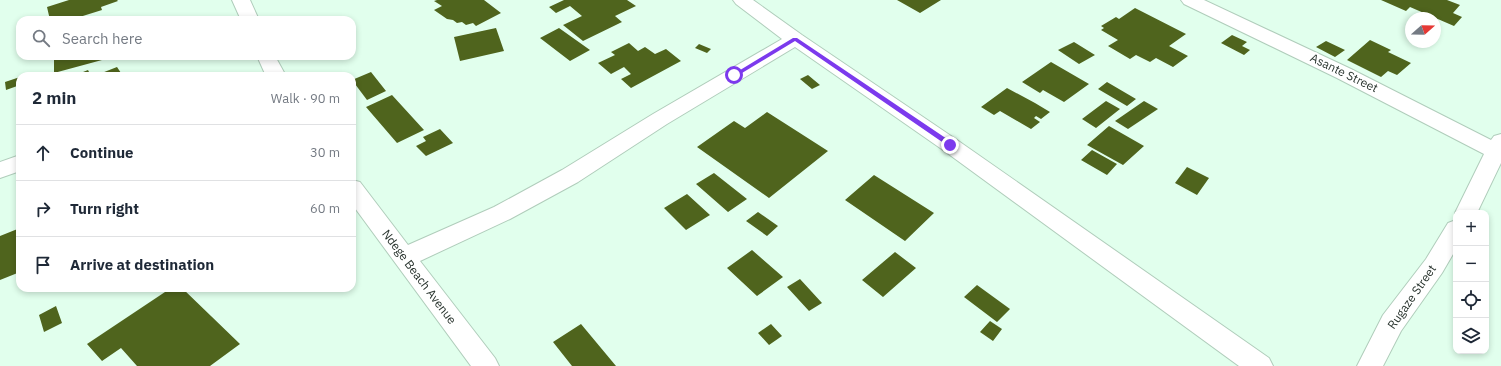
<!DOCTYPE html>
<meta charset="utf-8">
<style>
body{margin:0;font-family:"IBM Plex Sans",sans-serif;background:#f6f6f7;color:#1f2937}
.controls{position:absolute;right:12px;bottom:12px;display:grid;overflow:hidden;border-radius:8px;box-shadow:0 2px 6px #0003}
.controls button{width:36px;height:36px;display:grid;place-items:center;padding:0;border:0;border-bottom:1px solid #e0e1e3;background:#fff;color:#1f2937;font:20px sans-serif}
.compass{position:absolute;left:1405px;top:12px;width:36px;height:36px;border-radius:50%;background:#fff;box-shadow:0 2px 6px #0003;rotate:70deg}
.stop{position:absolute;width:12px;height:12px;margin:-9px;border:3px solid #7c3aed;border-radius:50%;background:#fff}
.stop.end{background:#7c3aed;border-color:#fff;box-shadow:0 1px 4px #0008}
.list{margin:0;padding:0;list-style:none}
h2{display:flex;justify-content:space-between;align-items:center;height:52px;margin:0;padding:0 16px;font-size:17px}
h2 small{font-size:13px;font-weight:400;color:#747a83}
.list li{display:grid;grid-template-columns:26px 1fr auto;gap:12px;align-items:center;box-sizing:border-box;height:56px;padding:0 16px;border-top:1px solid #e0e1e3}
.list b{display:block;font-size:15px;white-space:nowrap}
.list em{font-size:13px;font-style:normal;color:#747a83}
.icon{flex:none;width:22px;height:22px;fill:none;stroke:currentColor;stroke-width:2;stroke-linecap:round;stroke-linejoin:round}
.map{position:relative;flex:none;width:1501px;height:366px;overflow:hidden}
.search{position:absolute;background:#fff;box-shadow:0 2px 6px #0003;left:16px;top:16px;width:340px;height:44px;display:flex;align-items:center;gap:10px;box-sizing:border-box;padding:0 14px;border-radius:12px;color:#747a83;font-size:15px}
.panel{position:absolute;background:#fff;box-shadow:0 2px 6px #0003;left:16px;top:72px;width:340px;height:220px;border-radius:12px}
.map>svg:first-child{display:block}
</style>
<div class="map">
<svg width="1501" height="366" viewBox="0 0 1501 366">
<rect width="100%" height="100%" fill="#e1ffed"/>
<!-- building -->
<path fill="#4f641d" d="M69 0H117L118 1 101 7 102 10 70 20H50L47 7Z
M437 0H484L501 13 476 26 473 23 466 25 462 22 457 23 453 20 447 19 434 10 442 6 434 1Z
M564 0H627L636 6 615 16 622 22 583 41 563 25 582 16 570 6 556 13 549 7Z
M897 0H941L920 13Z
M1381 0H1447L1460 5 1453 13 1462 17 1454 26 1410 7 1406 11Z
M1135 8 1186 34 1169 46 1188 56 1173 67 1156 58 1150 62 1136 55 1130 59 1108 46 1118 40 1101 30 1104 28 1101 26 1116 17 1119 19Z
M496 28 504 51 460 61 454 37Z
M559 28 590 50 570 61 540 38Z
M1232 35 1247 42 1242 46 1250 50 1244 55 1221 43Z
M1370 40 1391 50 1388 52 1411 63 1397 75 1388 71 1381 77 1347 60Z
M1326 41 1345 50 1335 57 1316 47Z
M1074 42 1095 55 1079 64 1058 50Z
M629 43 638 51 645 47 655 54 666 49 681 61 631 88 621 79 631 74 624 67 611 74 598 63 615 55 611 52Z
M699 44 711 49 707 53 695 48Z
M54 56H102V60L54 73Z
M1051 62 1089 84 1064 102 1043 90 1040 93 1022 82Z
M117 67 123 76H94Z
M88 70 91 76H73Z
M371 72 386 91 367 100 352 80Z
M808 75 820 85 812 89 800 79Z
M20 77V85L6 90 5 82Z
M1107 82 1136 99 1127 106 1098 89Z
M1007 88 1035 103 1050 112 1041 119 1036 116 1034 118 1040 122 1031 129 1000 111 994 115 981 107Z
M392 95 424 130 397 143 366 107Z
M1106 101 1120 109 1096 128 1082 119Z
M1144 101 1158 109 1128 129 1115 121Z
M767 112 828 151 769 198 697 147 734 121 745 128Z
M1109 126 1144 146 1123 165 1087 145Z
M440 129 453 143 426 156 416 146 426 141 423 137Z
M1092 150 1117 164 1107 175 1081 160Z
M1187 167 1209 178 1197 195 1175 183Z
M714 173 747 199 728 212 696 184Z
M874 175 934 213 905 241 845 200Z
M687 194 710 215 686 230 664 208Z
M758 212 778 226 767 236 746 221Z
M20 228V272L0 280V236Z
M752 250 783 277 757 296 727 268Z
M895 252 916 268 883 297 862 280Z
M800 279 822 303 809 311 787 287Z
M977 285 1010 309 997 322 964 297Z
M171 288H182L240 344 210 366H137L121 348 102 361 87 344Z
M56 306 62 323 44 332 39 315Z
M990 321 1002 329 993 341 980 332Z
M581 324 616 366H572L553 342Z
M771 324 782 336 769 345 758 333Z"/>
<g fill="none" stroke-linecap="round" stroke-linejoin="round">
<defs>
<path id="minor" d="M232 0H250L259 20H241Z
M733 0H753L802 35 957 140 1269 358 1273 366H1239L943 150 795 47 667 124 578 182 510 219 420 261 495 358 499 366H471L352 204V180L360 182 408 245 494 207 562 170 653 114 782 39 736 4Z
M1181 0H1204L1351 69 1491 140 1494 136 1501 134V163L1477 213H1456V215L1455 213 1484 154 1337 78 1184 4Z
M257 56H275L286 76H266Z
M20 155V171L0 178V162Z
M1456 220V249L1442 273 1401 331 1383 366H1357L1383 315 1426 259 1448 223Z"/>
</defs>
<!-- minor casing -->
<use href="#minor" stroke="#b0cdbb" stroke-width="2"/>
<!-- minor -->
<use href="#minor" fill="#fff" fill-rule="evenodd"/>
</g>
<!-- route -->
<path fill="#7c3aed" d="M793 38H797L953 143V146H948L795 41 737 76 732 75Z"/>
<g text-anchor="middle" stroke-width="4" stroke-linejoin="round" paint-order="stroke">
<!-- street labels -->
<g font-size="12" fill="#28332d" stroke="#fff">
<text transform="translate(1344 73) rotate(26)" y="4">Asante Street</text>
<text transform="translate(419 277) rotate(53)" y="4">Ndege Beach Avenue</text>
<text transform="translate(1412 297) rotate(-55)" y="4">Rugaze Street</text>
</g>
</g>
</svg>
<div class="controls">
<button>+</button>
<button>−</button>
<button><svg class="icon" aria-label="locate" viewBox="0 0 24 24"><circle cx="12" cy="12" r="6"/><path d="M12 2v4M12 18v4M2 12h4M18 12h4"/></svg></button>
<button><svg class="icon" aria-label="layers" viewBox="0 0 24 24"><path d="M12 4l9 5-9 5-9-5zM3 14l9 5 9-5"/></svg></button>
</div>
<svg class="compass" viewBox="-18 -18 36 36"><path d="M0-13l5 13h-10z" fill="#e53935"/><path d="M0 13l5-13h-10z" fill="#747a83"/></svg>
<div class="stop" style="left:734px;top:75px"></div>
<div class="stop end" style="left:950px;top:145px"></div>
<div class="search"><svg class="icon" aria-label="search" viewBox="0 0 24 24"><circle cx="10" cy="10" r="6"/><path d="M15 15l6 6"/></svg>Search here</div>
<section class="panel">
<h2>2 min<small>Walk · 90 m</small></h2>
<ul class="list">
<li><svg class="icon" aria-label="ahead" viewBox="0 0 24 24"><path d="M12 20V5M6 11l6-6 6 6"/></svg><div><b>Continue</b></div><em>30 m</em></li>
<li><svg class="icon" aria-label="right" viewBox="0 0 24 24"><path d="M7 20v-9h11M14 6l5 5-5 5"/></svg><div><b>Turn right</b></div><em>60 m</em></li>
<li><svg class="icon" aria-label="arrive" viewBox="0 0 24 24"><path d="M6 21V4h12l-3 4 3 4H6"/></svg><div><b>Arrive at destination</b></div></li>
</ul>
</section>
</div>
